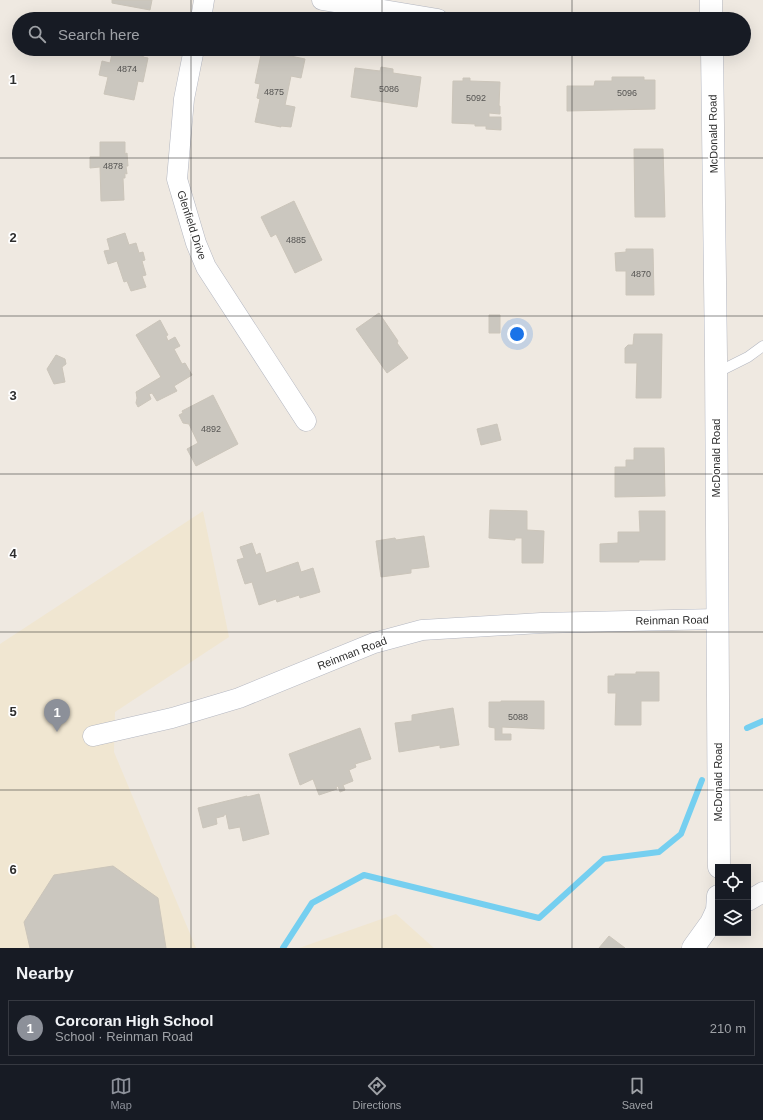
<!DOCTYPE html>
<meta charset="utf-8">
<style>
body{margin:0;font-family:Helvetica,sans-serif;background:#20242c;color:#f1f3f6}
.controls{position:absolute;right:12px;bottom:12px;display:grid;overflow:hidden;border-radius:0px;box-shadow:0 4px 16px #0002}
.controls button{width:36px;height:36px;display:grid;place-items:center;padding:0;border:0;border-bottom:1px solid #363941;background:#171b24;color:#f1f3f6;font:20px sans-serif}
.you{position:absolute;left:517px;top:334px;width:14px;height:14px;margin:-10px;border:3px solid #fff;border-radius:50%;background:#1a73e8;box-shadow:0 0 0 6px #1a73e833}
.badge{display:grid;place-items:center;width:26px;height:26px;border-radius:50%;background:#8c9099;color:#fff;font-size:13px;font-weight:700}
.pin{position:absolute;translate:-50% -33px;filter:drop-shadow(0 1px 2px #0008)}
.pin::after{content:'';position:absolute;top:21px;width:14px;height:12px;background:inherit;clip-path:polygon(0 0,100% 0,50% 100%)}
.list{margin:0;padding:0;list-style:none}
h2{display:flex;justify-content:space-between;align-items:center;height:52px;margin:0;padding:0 16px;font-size:17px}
h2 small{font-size:13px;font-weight:400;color:#9ea1a6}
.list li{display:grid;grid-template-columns:26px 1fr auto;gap:12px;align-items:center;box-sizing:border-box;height:56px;margin:0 8px 8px;padding:0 8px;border:1px solid #363941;border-radius:0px}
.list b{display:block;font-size:15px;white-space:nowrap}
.list p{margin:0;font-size:13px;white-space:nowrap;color:#9ea1a6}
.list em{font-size:13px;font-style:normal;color:#9ea1a6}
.icon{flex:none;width:22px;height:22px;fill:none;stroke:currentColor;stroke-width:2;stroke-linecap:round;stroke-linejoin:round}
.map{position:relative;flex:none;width:763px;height:948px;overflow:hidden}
.search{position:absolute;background:#171b24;box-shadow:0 4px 16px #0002;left:12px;right:12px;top:12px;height:44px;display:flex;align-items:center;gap:10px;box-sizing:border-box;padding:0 14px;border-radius:22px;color:#9ea1a6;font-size:15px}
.sheet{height:116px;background:#171b24}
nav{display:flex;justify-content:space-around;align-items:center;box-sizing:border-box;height:56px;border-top:1px solid #363941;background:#171b24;font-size:11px;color:#9ea1a6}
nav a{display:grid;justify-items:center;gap:2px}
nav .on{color:#8c9099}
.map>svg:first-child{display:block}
</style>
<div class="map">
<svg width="763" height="948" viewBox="0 0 763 948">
<rect width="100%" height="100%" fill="#efe9e1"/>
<!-- education -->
<path fill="#f0e6d1" d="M203 511 229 637 115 712 114 752 196 948H0V644Z
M396 914 434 948H299Z"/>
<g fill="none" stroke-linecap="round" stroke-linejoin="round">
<!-- stream -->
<path stroke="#75cff0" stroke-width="6" d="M747 728 763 721
M283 948 312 903 364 875 539 918 604 859 659 852 681 834 702 780"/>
</g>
<!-- building -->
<path fill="#cbc7bf" stroke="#cbc5ba" d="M112 0H152L150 10 112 3Z
M113 49H145L143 57 148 58 143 82 138 81 134 100 104 94 108 77 99 75 102 61 110 63Z
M262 50 305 59 301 78 291 76 285 105 295 107 291 127 281 126V127L255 122 260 99 257 98 260 84 255 83Z
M381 67 393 69V73L421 77 417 107 351 97 355 68 380 71Z
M612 77H644V80H655V109L567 111V86H594L595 81H612Z
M463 78H470V81L500 82 499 106H500V114L489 113V117H501V130L486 129V126H475V124L452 123 453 81H463Z
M100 142H125V154L127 153 128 166H126L127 174 125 173V178H123L124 200 101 201 100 167 90 168V157H100Z
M634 149H663L665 217H635Z
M294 201 322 260 295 273 276 234 271 237 261 217Z
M125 233 129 245 136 243 139 253 143 252 145 260 142 261 146 275 142 276 146 287 131 291 127 281 124 282 117 261 108 264 104 251 110 250 107 239Z
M626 249H653L654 295H626V271H616L615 253 626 252Z
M379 313 398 341 397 343 408 358 387 373 356 329Z
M489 315H500V333H489Z
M160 320 168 335 166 336 168 341 175 337 180 346 174 349 182 364 185 363 192 375 174 386 177 391 157 401 152 393 149 394 151 399 138 407 136 403 137 398 136 392 161 377 136 335Z
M634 334H662L661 398H636L637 363H625V348L628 345H633Z
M56 355 65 359 66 364 62 367 65 382 54 384 47 369Z
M213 395 238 444 196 466 187 449 198 443 189 424 183 423 179 415 183 413 182 411Z
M497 424 501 440 481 445 477 429Z
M634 448H664L665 496 615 497V467H626V460H634Z
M490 510 527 511V530L544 531 543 563H522V538H515V540L489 538Z
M639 511H665V560H639V562H600V544L618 543V532H640Z
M424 536 429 567 411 569V573L381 577 376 541 395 538 396 540Z
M252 543 256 555 260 553 266 573 298 562 301 572 313 568 320 592 300 598 299 595 277 602 276 599 259 605 252 582 245 584 237 560 244 558 240 547Z
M636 672H659V701H641V725H615L616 693H608V676H615V674H636Z
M501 701H544V729L502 727V734H511V740H495V728L489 727V702H501Z
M453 708 459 745 440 748V745L399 752 395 723 412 721V715Z
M360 728 371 759 355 764 356 767 349 770 353 781 343 785 345 790 340 792 338 786 336 787 337 789 319 795 313 779 300 785 289 754Z
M259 794 269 834 243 841 240 827 229 829 226 814 224 815V816L216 818 217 824 203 828 198 808 247 796V797Z
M113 866 158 898 166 948H30L24 922 54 875Z
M609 936 625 948H599Z"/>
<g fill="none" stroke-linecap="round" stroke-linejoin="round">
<defs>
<path id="service" d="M716 373 748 357 763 346"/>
<path id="minor" d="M322 0 438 19
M201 19 204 0
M194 49 184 99 177 179 196 243 206 267 306 421
M93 736 172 718 239 698 374 643 422 630 541 623 717 619
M748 901 763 892"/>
<path id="tertiary" d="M711 0V19
M712 49 716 357 719 867
M693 948 711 923 717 910 718 896"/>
</defs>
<!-- service casing -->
<use href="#service" stroke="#b4b7c1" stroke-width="11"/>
<!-- minor casing -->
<use href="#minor" stroke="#b4b7c1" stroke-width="21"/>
<!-- tertiary casing -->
<use href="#tertiary" stroke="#b4b7c1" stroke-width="23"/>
<!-- service -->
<use href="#service" stroke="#fff" stroke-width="10"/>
<!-- minor -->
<use href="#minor" stroke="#fff" stroke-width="20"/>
<!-- tertiary -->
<use href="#tertiary" stroke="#fff" stroke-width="22"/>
</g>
<!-- grid -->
<path fill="none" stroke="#2e2e2e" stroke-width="1" stroke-opacity="0.55" d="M191 0V19M382 0V19M572 0V19M191 49V948M382 49V948M572 49V948M0 158H763M0 316H763M0 474H763M0 632H763M0 790H763"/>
<g text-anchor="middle" stroke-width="3.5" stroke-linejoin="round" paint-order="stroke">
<!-- number labels -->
<g font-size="9" fill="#555452">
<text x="127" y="72">4874</text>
<text x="389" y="92">5086</text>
<text x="274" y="95">4875</text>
<text x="627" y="96">5096</text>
<text x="476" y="101">5092</text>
<text x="113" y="169">4878</text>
<text x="296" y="243">4885</text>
<text x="641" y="277">4870</text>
<text x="211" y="432">4892</text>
<text x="518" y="720">5088</text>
</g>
<!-- street labels -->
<g font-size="11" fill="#2e2e2e" stroke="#fff">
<text transform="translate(713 134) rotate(-91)" y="4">McDonald Road</text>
<text transform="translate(192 225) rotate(72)" y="4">Glenfield Drive</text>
<text transform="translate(716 458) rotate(-90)" y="4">McDonald Road</text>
<text transform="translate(672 620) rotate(-1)" y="4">Reinman Road</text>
<text transform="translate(352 653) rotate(-21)" y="4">Reinman Road</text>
<text transform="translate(718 782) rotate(-90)" y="4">McDonald Road</text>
</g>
</g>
<g font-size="13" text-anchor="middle" font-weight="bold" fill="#2e2e2e" stroke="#fff" stroke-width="3.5" stroke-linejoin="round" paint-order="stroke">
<text x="13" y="84">1</text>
<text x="13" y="242">2</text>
<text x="13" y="400">3</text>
<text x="13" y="558">4</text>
<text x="13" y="716">5</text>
<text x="13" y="874">6</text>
</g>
</svg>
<div class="controls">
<button><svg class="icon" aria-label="locate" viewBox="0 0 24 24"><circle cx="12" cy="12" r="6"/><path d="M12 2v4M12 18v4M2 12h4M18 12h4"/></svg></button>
<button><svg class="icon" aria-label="layers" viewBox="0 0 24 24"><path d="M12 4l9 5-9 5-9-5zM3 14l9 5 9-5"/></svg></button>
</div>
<div class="you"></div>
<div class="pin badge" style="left:57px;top:732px">1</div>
<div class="search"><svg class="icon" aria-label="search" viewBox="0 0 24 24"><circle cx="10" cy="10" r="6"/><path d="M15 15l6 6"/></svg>Search here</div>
</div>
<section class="sheet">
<h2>Nearby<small></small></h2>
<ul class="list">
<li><span class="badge">1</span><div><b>Corcoran High School</b><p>School · Reinman Road</p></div><em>210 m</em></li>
</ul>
</section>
<nav>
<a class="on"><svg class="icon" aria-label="map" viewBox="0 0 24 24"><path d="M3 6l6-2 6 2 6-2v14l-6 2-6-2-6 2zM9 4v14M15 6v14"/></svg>Map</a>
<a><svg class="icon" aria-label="directions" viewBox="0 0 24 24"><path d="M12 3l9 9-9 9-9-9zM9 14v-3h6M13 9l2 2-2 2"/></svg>Directions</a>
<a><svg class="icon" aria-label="saved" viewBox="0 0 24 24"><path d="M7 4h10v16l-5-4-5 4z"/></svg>Saved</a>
</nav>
